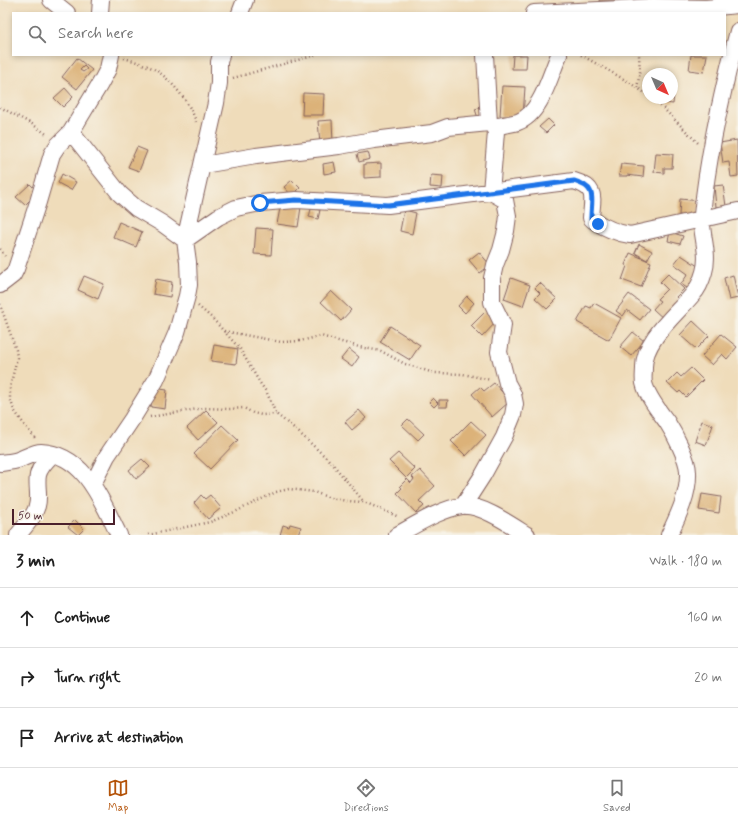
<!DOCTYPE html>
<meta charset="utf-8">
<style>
body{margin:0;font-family:Mynerve,sans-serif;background:#f2f2f2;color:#222}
.compass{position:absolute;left:642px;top:68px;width:36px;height:36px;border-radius:50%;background:#fff;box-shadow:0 2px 6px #0003;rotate:136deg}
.scale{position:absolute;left:12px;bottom:10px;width:103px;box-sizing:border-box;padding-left:4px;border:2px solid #4a1f2b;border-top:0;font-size:11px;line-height:14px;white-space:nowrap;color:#4a1f2b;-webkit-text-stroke:3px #f7f3e8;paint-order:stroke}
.stop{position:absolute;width:12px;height:12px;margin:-9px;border:3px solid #1a73e8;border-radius:50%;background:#fff}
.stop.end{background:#1a73e8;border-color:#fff;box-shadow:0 1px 4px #0008}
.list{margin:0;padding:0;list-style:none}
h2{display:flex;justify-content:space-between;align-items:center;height:52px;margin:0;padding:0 16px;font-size:17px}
h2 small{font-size:13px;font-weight:400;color:#767676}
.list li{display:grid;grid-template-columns:26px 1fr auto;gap:12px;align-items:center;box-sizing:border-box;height:60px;padding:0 16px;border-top:1px solid #e0e0e0}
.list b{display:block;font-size:15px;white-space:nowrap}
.list em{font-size:13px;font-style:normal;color:#767676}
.icon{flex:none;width:22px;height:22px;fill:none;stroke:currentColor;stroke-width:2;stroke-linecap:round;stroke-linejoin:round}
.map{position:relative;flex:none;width:738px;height:535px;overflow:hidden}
.search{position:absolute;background:#fff;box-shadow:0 2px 6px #0003;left:12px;right:12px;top:12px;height:44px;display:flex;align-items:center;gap:10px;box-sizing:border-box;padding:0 14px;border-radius:0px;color:#767676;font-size:15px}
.sheet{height:232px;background:#fff}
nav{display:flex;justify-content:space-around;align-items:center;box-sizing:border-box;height:56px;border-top:1px solid #e0e0e0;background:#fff;font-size:11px;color:#767676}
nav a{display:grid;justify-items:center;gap:2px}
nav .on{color:#b45309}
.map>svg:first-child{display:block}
</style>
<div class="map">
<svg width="738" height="535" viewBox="0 0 738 535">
<rect width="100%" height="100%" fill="#f7f3e8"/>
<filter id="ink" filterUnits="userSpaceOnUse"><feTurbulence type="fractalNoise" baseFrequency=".025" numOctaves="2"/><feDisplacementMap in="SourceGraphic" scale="8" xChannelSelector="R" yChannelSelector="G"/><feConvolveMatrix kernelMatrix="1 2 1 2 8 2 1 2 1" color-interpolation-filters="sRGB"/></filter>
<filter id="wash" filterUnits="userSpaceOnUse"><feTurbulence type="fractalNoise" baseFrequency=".012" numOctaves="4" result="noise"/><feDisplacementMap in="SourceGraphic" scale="16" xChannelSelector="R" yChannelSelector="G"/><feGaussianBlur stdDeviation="0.9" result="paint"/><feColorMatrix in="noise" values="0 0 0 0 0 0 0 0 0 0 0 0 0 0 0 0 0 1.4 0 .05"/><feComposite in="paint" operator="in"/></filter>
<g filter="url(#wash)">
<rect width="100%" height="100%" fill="#efdcba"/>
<g id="blocks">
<!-- building -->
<path fill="#dcb279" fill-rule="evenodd" d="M599 0H621L622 3 600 4Z
M513 55H527L526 69H512Z
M691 55H707L704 72 689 70Z
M77 58 92 70 77 89 62 77ZM84 66 87 69 83 72 80 70Z
M502 86 525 87 523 117 500 116Z
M672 86H675L673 104 658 102V98H672Z
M65 88 73 97 63 107 54 98Z
M303 93 324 94 323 115H302Z
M482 107 486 119 479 121 475 109Z
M548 119 554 125 546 133 539 127Z
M332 120 333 143 320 144 318 121Z
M737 140 738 176 731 177 729 162 723 163 720 143Z
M137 147 147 151 139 171 128 167Z
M368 152 370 159 359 162 357 154Z
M656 153 673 154 672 168H664V173L654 172Z
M334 162 336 172 324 174 323 164Z
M381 163V177L364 178V164Z
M621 164 644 166 643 177 627 175V176H619Z
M62 174 76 182 71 190 58 183Z
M431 175 443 176 442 188 430 187Z
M292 180 300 188 292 196 284 187Z
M30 184 38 192 25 205 16 197Z
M723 185 726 206 716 207 714 186Z
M680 199 700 201 698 217 679 215Z
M281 203 301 207 298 227 277 224Z
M311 209 320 210 318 219 309 217Z
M404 210 416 213 412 234 400 231Z
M119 222 142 232 136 247 113 237Z
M256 228 273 229 271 255 254 254Z
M670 232 683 236 680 244 668 241Z
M639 244 652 251 647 260 635 253Z
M479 252 490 265 480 273 469 260Z
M630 253 651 262 641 287 622 280 627 266 625 265Z
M681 255 704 270 690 290 681 284 688 274 674 264Z
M668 274 684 289 676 297 682 303 666 321 653 309 660 301 657 299 667 289 660 282Z
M733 275 738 298 729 300 724 278Z
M84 276 104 284 98 299 78 290Z
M511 278 530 285 523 306 504 299Z
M156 279 172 282 170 297 153 294Z
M540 283 557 299 547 309 535 298 540 293 535 288Z
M331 291 351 310 341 321 321 302Z
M629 294 649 309 640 320 627 310 623 316 616 311Z
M467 296 474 303 465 313 458 306Z
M594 303 621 318 609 340 577 322 586 306 591 308Z
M485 312 496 322 482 337 471 326Z
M693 321 709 336 696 349 680 335Z
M390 326 420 345 410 360 380 342Z
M633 332 644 341 631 356 620 347Z
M721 334 737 347 727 359 722 354 712 365 702 356Z
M214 345 238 349 236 364 211 361Z
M349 349 359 357 352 367 341 359Z
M691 368 703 380 686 397 680 391 678 393 667 383 677 373 681 377Z
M494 383 510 401 492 417 472 394 480 387 484 391Z
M153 388 167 390 165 409 151 407Z
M433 398 438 403 434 407 429 402Z
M439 400H448L447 407H439Z
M206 410 218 422 198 440 187 428Z
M359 410 366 418 352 430 345 422Z
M408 419 424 434 418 440 402 425Z
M471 421 486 435 466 456 451 441Z
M702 421 713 425 706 445 695 441Z
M222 425 238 440 210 469 194 454Z
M398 453 415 469 406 478 389 461Z
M142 459 150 467 136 479 129 470Z
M420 470 435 486 419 501 424 506 416 513 397 493 402 488 400 486 407 479 411 483 414 479 412 477Z
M702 494 721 497 719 513 699 510Z
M201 495 205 499 210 495 221 508 208 519 194 503Z
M75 520 84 529 78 535 68 527Z
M290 524 301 527 298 535H280L283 525 289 527Z"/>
</g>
</g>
<g filter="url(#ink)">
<use href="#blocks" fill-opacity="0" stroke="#84615d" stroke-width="1"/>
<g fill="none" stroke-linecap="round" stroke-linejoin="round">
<defs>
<path id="minor" d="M51 0 67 13
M100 13 101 0
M240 13 245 0
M534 13 621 9 653 7 706 8 738 5
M485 55 489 123
M494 127C502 125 511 124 518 122 541 114 550 75 559 55
M71 132 120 194 136 208 163 224 185 240 218 217 236 208 260 203 296 200 388 205 574 181C598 188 592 198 591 218L593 220C605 228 616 233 630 235L738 211
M203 165 256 156 339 146 374 140 432 133 448 127 489 123 492 124 496 132 491 192
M0 285 13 275 16 269 38 202 52 154 58 145 71 132 100 84 108 69 111 55
M0 463C6 462 12 462 18 460 25 458 34 452 41 452 85 454 102 502 119 535
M93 484 107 456 132 419 156 380 177 332 187 296 189 285 188 262 185 240 216 103 219 83V62L221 55
M463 506 483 475 504 437 513 415 515 404 513 394 507 383 499 352 503 325 492 302V278L495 265 501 250 506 231 508 216 505 200 491 192
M18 535C25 526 34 517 37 506 40 496 36 485 38 475 40 466 47 460 53 454
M397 535C415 525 443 508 462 506 481 504 511 525 527 535
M669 535C678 516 689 494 688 472 688 459 674 433 667 422 659 411 647 396 644 383 643 378 644 373 644 368 643 340 677 314 693 294 698 289 702 279 704 272 710 253 700 233 702 215 708 153 722 92 738 31"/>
</defs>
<!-- minor casing -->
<use href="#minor" stroke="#84615d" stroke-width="18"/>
<!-- path -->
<path stroke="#84615d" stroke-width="2.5" stroke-dasharray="1 3" stroke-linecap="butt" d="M581 55 627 81 648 95
M124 58C134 61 144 64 154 69 170 78 191 104 196 122
M233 78 316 55
M637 88 640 72 639 55
M651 98 661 106 698 143
M0 107 32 124 48 135
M0 249 5 256
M0 304 16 350 17 358 10 387V398L14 410 25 426 36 439
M198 306 212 318 240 349 260 383 267 393 276 414 294 428 331 462 364 502
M224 331 281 342 300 341 321 336 359 347 381 351 405 364 434 373 463 374 491 380
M150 417 204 408 229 409 244 408 253 413 262 415 276 414
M148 535 210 522 237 511 276 492 289 489 314 492 330 498 347 501 364 502 399 517"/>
<!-- minor -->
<use href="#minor" stroke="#fff" stroke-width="16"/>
</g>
</g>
<g fill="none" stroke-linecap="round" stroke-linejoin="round" filter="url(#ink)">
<!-- route -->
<path stroke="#1a73e8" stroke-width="5" d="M260 203 296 200 388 205 574 181C598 188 591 198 591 218L593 220 598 224"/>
</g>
</svg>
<svg class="compass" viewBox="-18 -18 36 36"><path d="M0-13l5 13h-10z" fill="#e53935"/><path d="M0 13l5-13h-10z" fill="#767676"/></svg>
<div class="scale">50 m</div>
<div class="stop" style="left:260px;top:203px"></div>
<div class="stop end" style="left:598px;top:224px"></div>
<div class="search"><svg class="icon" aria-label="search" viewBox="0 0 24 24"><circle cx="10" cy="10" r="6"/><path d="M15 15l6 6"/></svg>Search here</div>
</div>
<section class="sheet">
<h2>3 min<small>Walk · 180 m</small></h2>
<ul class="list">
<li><svg class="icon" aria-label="ahead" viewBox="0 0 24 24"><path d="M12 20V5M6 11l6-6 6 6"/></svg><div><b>Continue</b></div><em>160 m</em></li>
<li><svg class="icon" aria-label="right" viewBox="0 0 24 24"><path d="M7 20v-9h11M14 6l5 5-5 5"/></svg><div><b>Turn right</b></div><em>20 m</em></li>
<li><svg class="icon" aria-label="arrive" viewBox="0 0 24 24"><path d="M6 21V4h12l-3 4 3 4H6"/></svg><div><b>Arrive at destination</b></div></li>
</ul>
</section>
<nav>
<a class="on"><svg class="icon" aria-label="map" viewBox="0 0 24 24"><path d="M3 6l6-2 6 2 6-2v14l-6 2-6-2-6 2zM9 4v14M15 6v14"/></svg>Map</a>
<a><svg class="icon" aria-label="directions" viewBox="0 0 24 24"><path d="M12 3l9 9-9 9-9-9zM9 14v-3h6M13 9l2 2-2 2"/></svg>Directions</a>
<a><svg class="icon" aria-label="saved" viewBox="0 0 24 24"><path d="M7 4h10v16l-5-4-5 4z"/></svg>Saved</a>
</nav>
